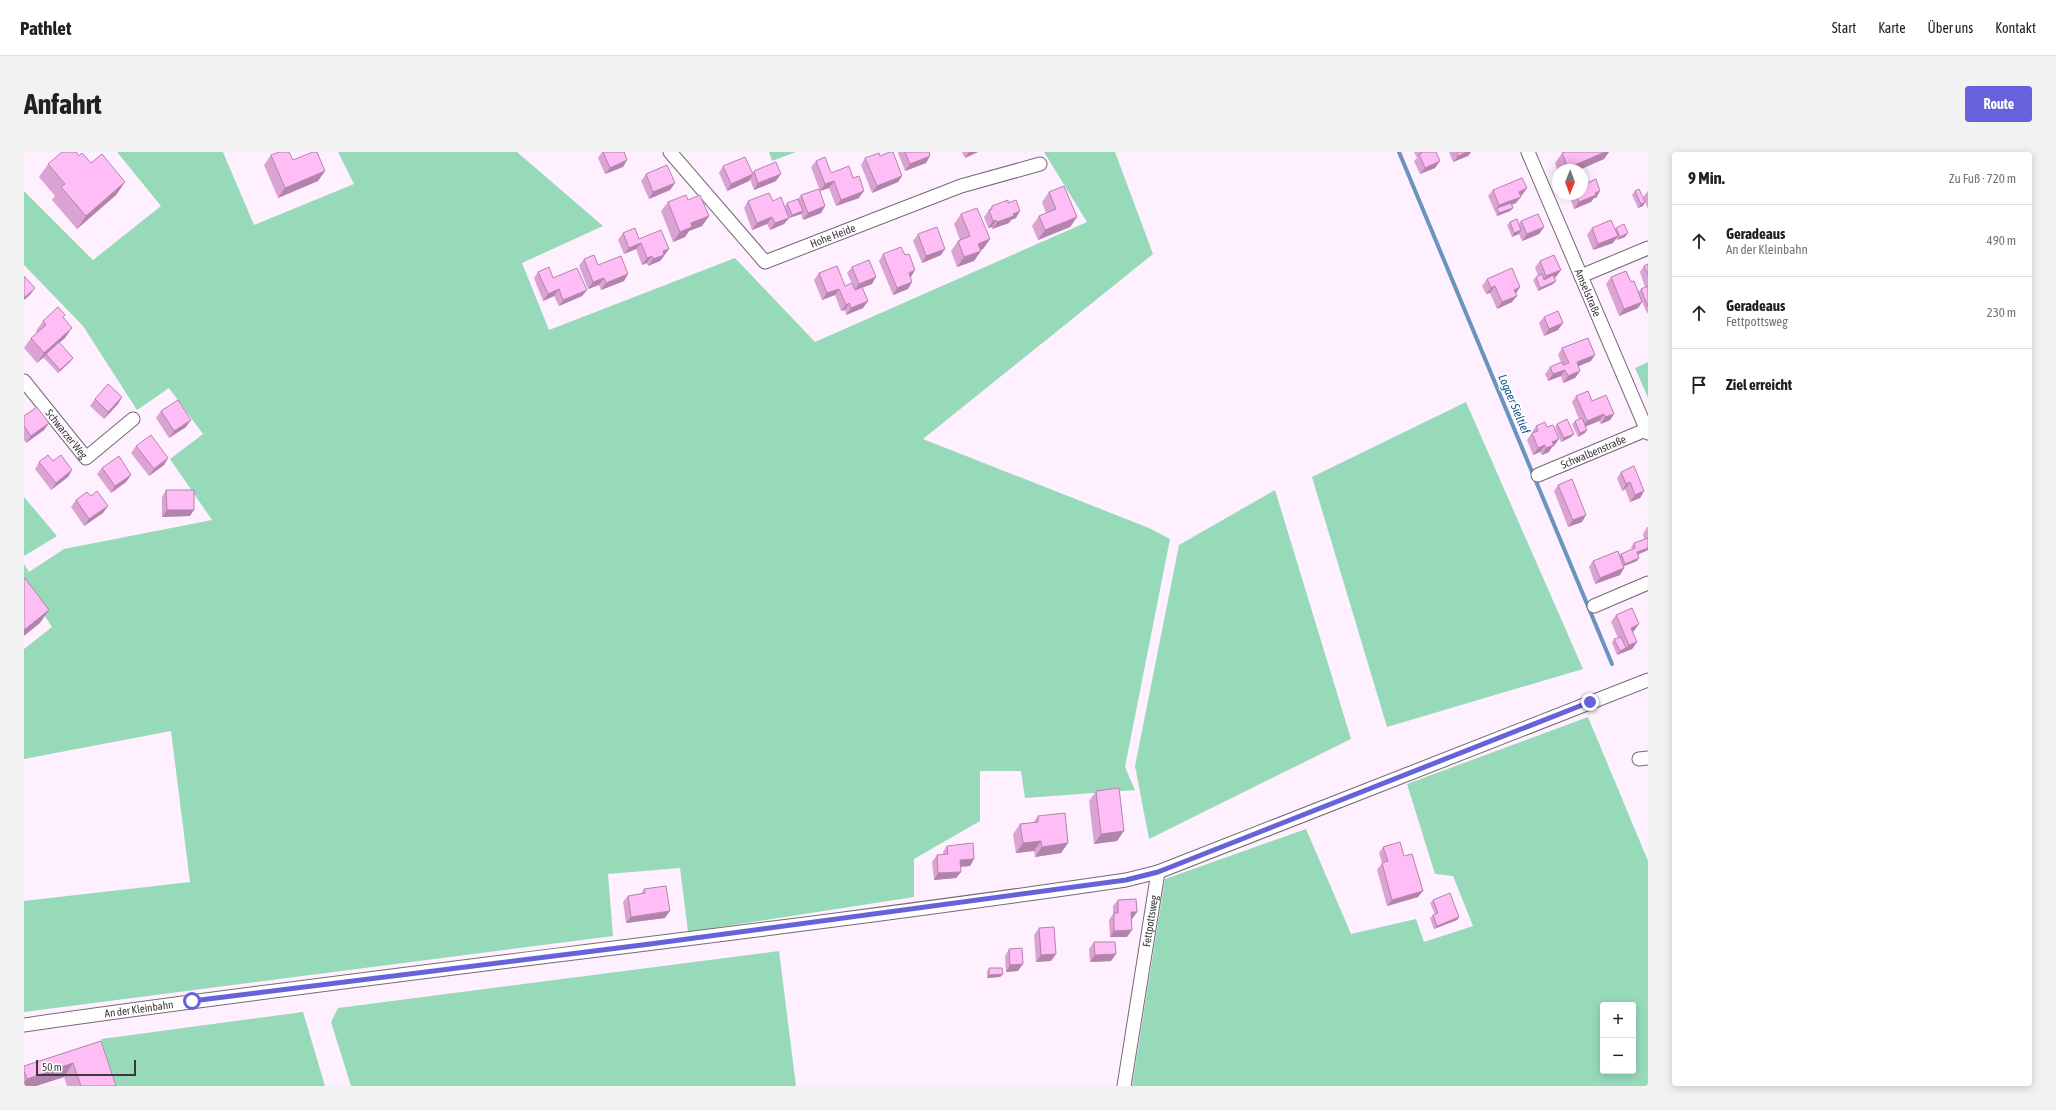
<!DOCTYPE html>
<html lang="de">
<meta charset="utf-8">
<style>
body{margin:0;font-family:"Asap Condensed",sans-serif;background:#f2f2f2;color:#202124}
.controls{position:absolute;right:12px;bottom:12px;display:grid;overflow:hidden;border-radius:4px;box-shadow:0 2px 10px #0003}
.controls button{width:36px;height:36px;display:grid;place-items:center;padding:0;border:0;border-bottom:1px solid #e0e0e0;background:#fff;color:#202124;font:20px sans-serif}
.compass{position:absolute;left:1528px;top:12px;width:36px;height:36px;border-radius:50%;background:#fff;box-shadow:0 2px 10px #0003;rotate:181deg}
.scale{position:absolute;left:12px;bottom:10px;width:100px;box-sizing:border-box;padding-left:4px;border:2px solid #3d373d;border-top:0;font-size:11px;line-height:14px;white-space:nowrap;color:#3d373d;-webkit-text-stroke:3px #fff;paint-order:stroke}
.stop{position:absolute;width:12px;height:12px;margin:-9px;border:3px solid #6762db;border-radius:50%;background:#fff}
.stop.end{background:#6762db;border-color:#fff;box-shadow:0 1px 4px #0008}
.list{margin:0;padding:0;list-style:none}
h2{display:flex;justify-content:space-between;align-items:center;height:52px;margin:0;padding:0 16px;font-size:17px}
h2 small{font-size:13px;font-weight:400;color:#757577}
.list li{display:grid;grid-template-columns:26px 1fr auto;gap:12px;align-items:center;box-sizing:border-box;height:72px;padding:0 16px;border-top:1px solid #e0e0e0}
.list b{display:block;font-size:15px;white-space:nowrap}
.list p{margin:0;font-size:13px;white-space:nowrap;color:#757577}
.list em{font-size:13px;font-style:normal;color:#757577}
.icon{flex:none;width:22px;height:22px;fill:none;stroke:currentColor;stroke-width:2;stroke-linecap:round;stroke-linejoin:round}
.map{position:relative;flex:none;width:1624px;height:934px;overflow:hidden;border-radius:4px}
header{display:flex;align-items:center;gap:24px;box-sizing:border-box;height:56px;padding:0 20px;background:#fff;border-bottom:1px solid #e0e0e0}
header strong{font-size:19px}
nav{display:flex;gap:22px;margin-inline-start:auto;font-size:14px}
.intro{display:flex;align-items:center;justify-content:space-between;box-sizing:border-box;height:96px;padding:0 24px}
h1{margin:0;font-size:28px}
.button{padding:10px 18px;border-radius:4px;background:#6762db;color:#fff;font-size:14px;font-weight:700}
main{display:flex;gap:24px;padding:0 24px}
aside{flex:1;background:#fff;border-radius:4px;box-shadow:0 2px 10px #0003}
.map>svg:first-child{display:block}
</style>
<header>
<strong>Pathlet</strong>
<nav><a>Start</a><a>Karte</a><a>Über uns</a><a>Kontakt</a></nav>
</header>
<div class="intro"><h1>Anfahrt</h1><a class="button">Route</a></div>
<main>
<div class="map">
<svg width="1624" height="934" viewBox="0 0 1624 934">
<rect width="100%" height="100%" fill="#fef0fe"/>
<!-- green -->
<path fill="#97daba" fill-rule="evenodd" d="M93 0H199L230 73 330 32 314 0H493L579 74 498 111 525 178 711 106 791 190 1063 70 1020 0H1091L1129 102 899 287 1125 376 1146 387 1101 615 1111 638 1001 646 997 619H956V669L890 707V745L664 780 656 716 584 722 589 784 0 860V749L166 730 147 579 0 607V497L28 475 0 432V412L5 420 40 397 188 368 146 307 179 282 145 236 113 258 59 174 0 113V39L69 108 137 54Z
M745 0H772L748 9Z
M1624 210V246L1611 216Z
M1442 250 1559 517 1363 575 1288 325Z
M1251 338 1327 587 1125 687 1111 614 1155 393Z
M0 345 33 384 0 404Z
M1564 565 1624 709V934H1108L1141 727 1282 677 1327 782 1392 767 1400 790 1449 774 1429 724 1411 722 1383 632ZM1579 853H1609V919H1579Z
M755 799 772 934H327L307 870 314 856Z
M279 860 301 934H92L77 887Z"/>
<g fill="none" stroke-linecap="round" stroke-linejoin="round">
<!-- stream -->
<path stroke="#6994be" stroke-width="4" d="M1375 0 1588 512"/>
<defs>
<g id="minor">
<path id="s1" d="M646 0 741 110 937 34 1016 12"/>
<path id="s2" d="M1504 0 1624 281"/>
<path d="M1557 124 1624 96"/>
<path id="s3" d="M0 229 62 306 109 267"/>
<path id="s4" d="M1514 323 1624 277"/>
<path d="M1570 454 1624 431"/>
<path d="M1615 607 1624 606"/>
<path id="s5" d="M0 873C367 820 735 782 1102 728L1134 720 1624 528"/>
<path id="s6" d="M1100 934 1134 720"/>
</g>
</defs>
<!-- minor casing -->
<use href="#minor" stroke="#756975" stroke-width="15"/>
<!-- minor -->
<use href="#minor" stroke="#fff" stroke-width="13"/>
</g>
<!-- wall -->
<path fill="#dba3d4" d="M578 0H600L603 8 599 15 581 22 574 6Z
M874 0H905L906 4 902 11 881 19 874 1Z
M938 0H954L941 6Z
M1390 0H1412L1411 16 1396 22 1390 9 1393 6Z
M1425 0H1447L1444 4 1429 10Z
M1539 0H1585L1580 7 1555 18H1534V19L1531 11Z
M247 3 301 19 294 29 254 46 240 13Z
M55 4 67 11 101 30 92 43 53 77 28 48 31 44 15 25 24 12Z
M856 4 878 24 874 30 848 41 837 13 841 6Z
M792 9 807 21 835 46 812 54 805 36 796 39 787 15Z
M699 14 729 21 730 19 752 29 730 38 726 27 725 29 703 39 695 21Z
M622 22 651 31 646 38 625 47 617 29Z
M1503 36 1498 43 1496 44 1492 51 1488 53 1489 56 1486 59 1473 64 1464 44 1469 38Z
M1576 39 1572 46H1570L1567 50 1550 57 1545 43V42H1558Z
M1611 39 1621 50 1619 54 1614 56 1608 43Z
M1624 39V57L1619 45Z
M1025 40 1053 65 1046 75 1014 88 1008 74 1015 64 1022 61 1018 50Z
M777 43 801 54 797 61 779 68 777 62 765 66 760 72 746 78 743 72 728 78 720 56 724 49H749L761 54 763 51 774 47Z
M664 48 685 64 678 74 665 79 661 85 649 90 637 59 644 50Z
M968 54 992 66 987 68 985 71 968 77V75L964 76 960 65Z
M937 62 966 87 959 97 957 98 950 109 933 115 927 99 934 89 936 88 930 72Z
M1497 69 1520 75 1515 82 1498 89 1495 82 1488 85 1483 73 1486 70 1495 72Z
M1568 76 1591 77 1592 76 1601 85 1593 88 1592 86 1589 91 1569 98 1563 83Z
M599 81 615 87 640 104 636 109 624 114 623 111 618 113 612 97 600 102 594 88Z
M894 82 917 103 898 111 889 89Z
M859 102 881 103 891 118 886 125 884 137 869 143 855 109Z
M560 107 574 113 604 122 600 129 577 138 575 133 564 137 555 114Z
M1516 109 1532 125 1530 126 1532 129 1529 132 1514 139 1509 128 1512 125 1514 124 1511 115Z
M1624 112V161H1623L1618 150 1614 156 1595 164 1582 132 1587 125 1607 130 1614 140 1617 137 1621 135 1616 120 1620 114Z
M828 115 848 132 839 135V156L822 163 821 158 817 159 811 143 798 148 790 128 795 121 821 134 828 132 823 121Z
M514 120 529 126 563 138 558 144 535 154 530 144 519 149 510 126Z
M1463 127 1496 135 1492 142 1488 150 1473 157 1466 141 1462 142 1458 134Z
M41 163 39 166 41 186 35 191 49 206 46 210 34 221 19 205H20L13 211 0 196 7 186 13 181 12 179 19 169Z
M1520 165 1539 171 1534 178 1520 184 1515 171Z
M1538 196 1567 209 1554 214 1556 219 1551 226 1539 231 1537 224 1524 229 1521 222 1526 215 1537 210 1534 203Z
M1552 244 1568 249 1590 262 1586 268 1577 272 1575 269 1562 274 1561 281 1554 285 1548 272 1551 269 1555 267 1548 250Z
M98 245 94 252 80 267 66 254 71 247Z
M137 259 162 275 145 286 132 266Z
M0 264 25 271 20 278 2 291 0 288Z
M1533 272 1550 282 1547 285 1537 290 1531 275Z
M1512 274 1530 294 1528 295 1525 300 1518 303 1516 300 1509 303 1503 288Z
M112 294 144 306 140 313 125 324 107 301Z
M29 309 48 318 44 325 27 338 11 317 15 310Z
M78 316 107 323 102 330 87 341 73 322Z
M1597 320 1620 339 1616 346 1606 350 1601 337 1598 339 1593 326Z
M1534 333 1558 370 1544 375 1530 339Z
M142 338 166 364 138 365V345Z
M52 348 79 361 60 374 47 355Z
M1623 375H1624V398L1614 402 1613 409 1600 414 1596 423 1571 432 1565 415 1569 409 1595 403 1597 402 1608 397 1607 395 1610 391 1620 387 1619 382Z
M1592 463 1610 479 1608 480 1613 490 1608 497 1593 503 1588 491 1590 487 1594 486 1587 470Z
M1072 639 1093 689 1070 692 1065 649Z
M1014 664 1044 691 1037 701 1011 705 1010 699 992 701 989 682 996 672 1009 671Z
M923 694 950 707 946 714 937 715V720L932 726 910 728 908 710 913 703H919V700Z
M1359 695 1380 704 1394 745 1363 754 1353 718 1358 711 1355 701Z
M620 737 641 766 602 771 599 750 604 744 617 742Z
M1094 748 1113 760 1108 767 1103 785H1086L1085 768 1089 762V754Z
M1409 748 1435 765 1433 768 1410 777 1406 766 1409 763 1411 762 1406 751Z
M1015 776 1027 809 1012 810 1010 783Z
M1070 790 1087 809 1066 810 1065 797Z
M985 797 994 819 982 820 981 804Z
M965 816 979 822 976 825 963 826V820Z
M77 889 92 934H43L40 925 12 934H0V914Z"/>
<!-- shaded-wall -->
<path fill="#b284ac" d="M945 0H954L941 6Z
M1443 0H1447L1444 4 1429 10 1434 4Z
M1581 0H1585L1580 7 1555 18H1542L1544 16Z
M906 4 902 11 881 19 886 12Z
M603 8 599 15 581 22 586 16Z
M1416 9 1411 16 1396 22 1401 16Z
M301 19 294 29 254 46 261 36Z
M729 22 725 29 703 39 707 32Z
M757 22 752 29 730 38 734 31Z
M878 24 874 30 848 41 853 34Z
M810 29 805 36 796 39 801 32Z
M101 30 92 43 53 77 62 64Z
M651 31 646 38 625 47 629 40Z
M1503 36 1498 43 1490 46 1495 40Z
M840 39 835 46 812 54 817 48Z
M1576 39 1572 46H1570L1567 50 1550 57 1555 50 1571 41Z
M1497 45 1492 51 1474 58 1473 56 1475 53Z
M1621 50 1619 54 1614 56 1617 52Z
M801 54 797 61 779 68 784 61Z
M1489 56 1486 59 1473 64 1475 61Z
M779 59 777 62 765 66 768 63Z
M996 59 992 66 987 68 985 71 968 77 973 70 989 62Z
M685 64 678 74 665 79 661 85 649 90 656 80 667 71Z
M748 65 743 72 728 78 733 71Z
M1053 65 1046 75 1014 88 1021 78Z
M765 66 760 72 746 78 751 71Z
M972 68 968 75 964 76 969 69Z
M1520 75 1515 82 1498 89 1503 82Z
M1497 78 1495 82 1488 85 1490 81Z
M1604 81 1601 85 1593 88 1596 85Z
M1594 84 1589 91 1569 98 1574 92Z
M966 87 959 97 947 102 954 92Z
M617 91 612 97 600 102 605 96Z
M645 97 636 109 624 114 629 107 639 99Z
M921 97 917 103 898 111 902 104Z
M957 99 950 109 933 115 940 105Z
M628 104 623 111 618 113 623 106Z
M891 118 887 125 880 128 885 121Z
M1537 118 1532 125 1517 131 1522 124Z
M604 122 600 129 577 138 582 131Z
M852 125 848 132 830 139 835 132Z
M580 126 575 133 564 137 569 130Z
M1532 129 1529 132 1514 139 1516 136Z
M888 130 884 137 869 143 873 136Z
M1471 134 1466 141 1462 142 1467 136Z
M1496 135 1491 142 1490 138Z
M11 136 6 143 0 148V146Z
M535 137 530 144 519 149 524 142Z
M815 137 811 143 798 148 803 141Z
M563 138 558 144 535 154 539 148Z
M1493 144 1488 150 1473 157 1478 150Z
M844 149 839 156 822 163 827 156Z
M1618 150 1614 156 1595 164 1600 157Z
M825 151 821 158 817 159 822 153Z
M1539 171 1534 178 1520 184 1525 177Z
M48 176 41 186 22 202 20 205 13 211 20 201Z
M1571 203 1567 209 1548 217 1553 210Z
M49 206 46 210 34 221 36 218Z
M1541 218 1537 224 1524 229 1529 222Z
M1556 219 1551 226 1539 231 1544 224Z
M98 245 94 252 80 267 84 260Z
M1580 262 1575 269 1558 276 1563 269Z
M1590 262 1586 268 1577 272 1581 265Z
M167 268 162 275 145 286 150 279Z
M25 271 20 278 2 291 7 284Z
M1563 278 1561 281 1554 285 1556 281Z
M1550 282 1547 285 1537 290 1540 286Z
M1535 287 1530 294 1528 295 1525 300 1518 303 1522 296 1528 290Z
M1521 293 1516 300 1509 303 1514 296Z
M144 306 140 313 125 324 130 317Z
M48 318 44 325 27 338 32 331Z
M107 323 102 330 87 341 91 334Z
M1606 330 1601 337 1598 339 1602 332Z
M1620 339 1616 346 1606 350 1611 343Z
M84 354 79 361 60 374 65 367Z
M143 358H170L166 364 138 365Z
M1562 363 1558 370 1544 375 1549 368Z
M1624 396V398L1611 404 1613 400Z
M1615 406 1613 409 1598 415 1601 412Z
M1600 416 1596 423 1571 432 1576 426Z
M25 458 16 471 0 484V478Z
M1615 472 1610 479 1602 483 1607 476Z
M1613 490 1608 497 1593 503 1596 499 1602 496 1605 493Z
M1100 679 1093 689 1070 692 1077 682Z
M1017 689 1010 699 992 701 999 691Z
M1044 691 1037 701 1011 705 1018 695Z
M950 707 946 714 931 715 936 708Z
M937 720 932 726 910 728 914 721Z
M1399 739 1394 745 1363 754 1368 748Z
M646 759 641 766 602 771 607 765Z
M1107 760H1113L1108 767H1103Z
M1435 765 1433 768 1410 777 1413 774Z
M1108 778 1103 785H1086L1090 779Z
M1032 802 1027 809 1012 810 1017 803Z
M1092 802 1087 809 1066 810 1071 803Z
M999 812 994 819 982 820 986 813Z
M979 822 976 825 963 826 965 823Z
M49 911 40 925 12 934H0V931L3 927Z"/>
<!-- building -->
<path fill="#ffbdf6" stroke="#b284ac" d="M38 0H52L55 4 58 1 67 11 78 2 101 30 62 64 37 35 41 32 24 12Z
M255 0H265L269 8 289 0H293L301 19 261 36 247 3Z
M579 0H600L603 8 586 16Z
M866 0H869L878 24 853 34 841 6 855 1 856 4Z
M881 0H905L906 4 886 12Z
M1397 0H1412L1416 9 1401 16 1395 2 1398 1Z
M1433 0H1443L1434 4Z
M1541 0H1581L1544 16 1538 1Z
M721 5 729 22 707 32 699 14Z
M801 5 807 21 825 14 829 26 835 24 840 39 817 48 810 29 801 32 792 9Z
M752 10 757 22 734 31 730 19Z
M643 13 651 31 629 40 622 22Z
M1498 26 1503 36 1495 40 1497 45 1475 53 1469 38Z
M1572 27 1576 39 1571 41 1572 43 1555 50 1552 42H1558V33Z
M1040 34 1053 65 1021 78 1015 64 1032 57 1025 40Z
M795 37 801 54 784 61 777 43Z
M1615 37 1621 50 1617 52 1611 39Z
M745 41 749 49 757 45 765 66 751 71 748 65 733 71 724 49Z
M662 43 664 48 676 43 685 64 667 71 668 75 656 80 644 50Z
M774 47 779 59 768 63 763 51Z
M984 48V51L992 48 996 59 989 62 990 64 973 70 972 68 969 69 965 58 968 57V54Z
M1487 51 1489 56 1475 61 1473 56Z
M953 56 966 87 954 92 957 99 940 105 934 89 946 84 937 62Z
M1514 62 1520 75 1503 82 1497 69Z
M1493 67 1497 78 1490 81 1486 70Z
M1587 68 1594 84 1574 92 1568 76Z
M1600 72 1604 81 1596 85 1592 76Z
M913 75 921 97 902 104 894 82Z
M611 76 615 87 637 78 645 97 639 99 640 103 629 107 628 104 623 106 617 91 605 96 599 81Z
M877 95 881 103 885 102 891 118 885 121 888 130 873 136 859 102Z
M570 103 574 113 597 104 604 122 582 131 580 126 569 130 560 107Z
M1530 103 1537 118 1522 124 1516 109Z
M845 108 852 125 835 132 828 115Z
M1624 112V123L1620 114Z
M813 114 821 134 828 131 831 138 838 135 844 149 827 156 825 151 822 153 815 137 803 141 795 121Z
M525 115 529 126 553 116 563 138 539 148 535 137 524 142 514 120Z
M1488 116 1496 135 1490 138 1493 144 1478 150 1471 134 1467 136 1463 127Z
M1602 119 1607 130 1610 129 1618 150 1600 157 1587 125Z
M1518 122 1520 128 1529 123 1532 129 1516 136 1512 125Z
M0 124 11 136 0 146Z
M1624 134V155L1617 137Z
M34 155 41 163 39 165 48 176 20 201 7 186 22 173 19 169Z
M1534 159 1539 171 1525 177 1520 165Z
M1564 186 1571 203 1553 210 1556 219 1544 224 1541 218 1529 222 1526 215 1538 210 1539 213 1545 211 1538 196Z
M35 190 49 206 36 218 22 202Z
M84 232 98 245 84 260 71 247Z
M1564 239 1568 249 1582 243 1590 262 1581 265 1580 262 1563 269 1552 244Z
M154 248 167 268 150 279 137 259Z
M13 255 25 271 7 284 0 274V264Z
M1558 266 1563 278 1556 281 1551 269Z
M1543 267 1550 282 1540 286 1533 272Z
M1521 270 1523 275 1529 273 1535 287 1528 290 1530 293 1522 296 1521 293 1514 296 1508 281 1514 279 1512 274Z
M127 283 144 306 130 317 112 294Z
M24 303 29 309 37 303 48 318 32 331 15 310Z
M95 304 107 323 91 334 78 316Z
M1610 314 1620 339 1611 343 1606 330 1602 332 1597 320Z
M1548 327 1562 363 1549 368 1534 333Z
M142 338H170V358H143Z
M73 339 84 354 65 367 52 348 63 340 67 344Z
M1624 386V396L1613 400 1615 406 1601 412 1597 402 1611 396 1610 391Z
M1594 399 1600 416 1576 426 1569 409Z
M0 426H1L25 458 0 478Z
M1608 456 1615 472 1607 476 1613 490 1605 493 1592 463Z
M1597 485 1602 496 1596 499 1590 487Z
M1095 636 1100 679 1077 682 1072 639Z
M1041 661 1044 691 1018 695 1017 689 999 691 996 672 1014 670V664Z
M1376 690 1380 704 1388 702 1399 739 1368 748 1358 711 1364 709 1359 695Z
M949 691 950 707 936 708 937 720 914 721 913 703 924 702 923 694Z
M642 734 646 759 607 765 604 744 621 741 620 737Z
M1426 741 1435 765 1413 774 1409 763 1414 761 1409 748Z
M1112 747 1113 760H1107L1108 778 1090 779V761H1094V748Z
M1030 775 1032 802 1017 803 1015 776Z
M1070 790H1091L1092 802 1071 803Z
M998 796 999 812 986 813 985 797Z
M965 816H978L979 822 965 823Z
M77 889 92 934H57L49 911 3 927 0 919V914Z"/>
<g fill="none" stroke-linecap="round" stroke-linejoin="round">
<!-- route -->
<path stroke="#6762db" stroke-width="5" d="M168 849 626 792 1102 728 1134 720 1566 550"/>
</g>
<g text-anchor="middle" stroke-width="3" stroke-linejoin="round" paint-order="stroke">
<!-- street labels -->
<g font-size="11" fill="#3d373d" stroke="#fff">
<text dy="4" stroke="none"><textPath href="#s1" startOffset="218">Hohe Heide</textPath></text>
<text dy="4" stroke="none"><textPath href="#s2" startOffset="153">Amselstraße</textPath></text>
<text dy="4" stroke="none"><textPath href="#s3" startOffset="68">Schwarzer Weg</textPath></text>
<text dy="4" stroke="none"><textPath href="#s4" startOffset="60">Schwalbenstraße</textPath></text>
<text dy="4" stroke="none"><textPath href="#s6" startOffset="167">Fettpottsweg</textPath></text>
<text dy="4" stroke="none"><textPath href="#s5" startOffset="116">An der Kleinbahn</textPath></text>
</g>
<!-- water labels -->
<g font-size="12" font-style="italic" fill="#0f578b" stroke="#fff">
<text transform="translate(1490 252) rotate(67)" y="4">Logaer Sieltief</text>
</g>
</g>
</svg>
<div class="controls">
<button>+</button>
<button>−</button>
</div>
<svg class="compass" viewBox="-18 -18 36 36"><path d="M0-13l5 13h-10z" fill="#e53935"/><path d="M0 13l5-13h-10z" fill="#757577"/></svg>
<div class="scale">50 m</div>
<div class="stop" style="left:168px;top:849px"></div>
<div class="stop end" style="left:1566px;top:550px"></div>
</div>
<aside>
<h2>9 Min.<small>Zu Fuß · 720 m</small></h2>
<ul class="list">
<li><svg class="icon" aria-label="ahead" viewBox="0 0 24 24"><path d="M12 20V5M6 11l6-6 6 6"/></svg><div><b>Geradeaus</b><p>An der Kleinbahn</p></div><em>490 m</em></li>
<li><svg class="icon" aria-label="ahead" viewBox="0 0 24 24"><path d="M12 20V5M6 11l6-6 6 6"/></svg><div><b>Geradeaus</b><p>Fettpottsweg</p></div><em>230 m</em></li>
<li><svg class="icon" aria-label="arrive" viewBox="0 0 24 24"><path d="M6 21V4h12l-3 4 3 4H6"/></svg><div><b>Ziel erreicht</b></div></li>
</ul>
</aside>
</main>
